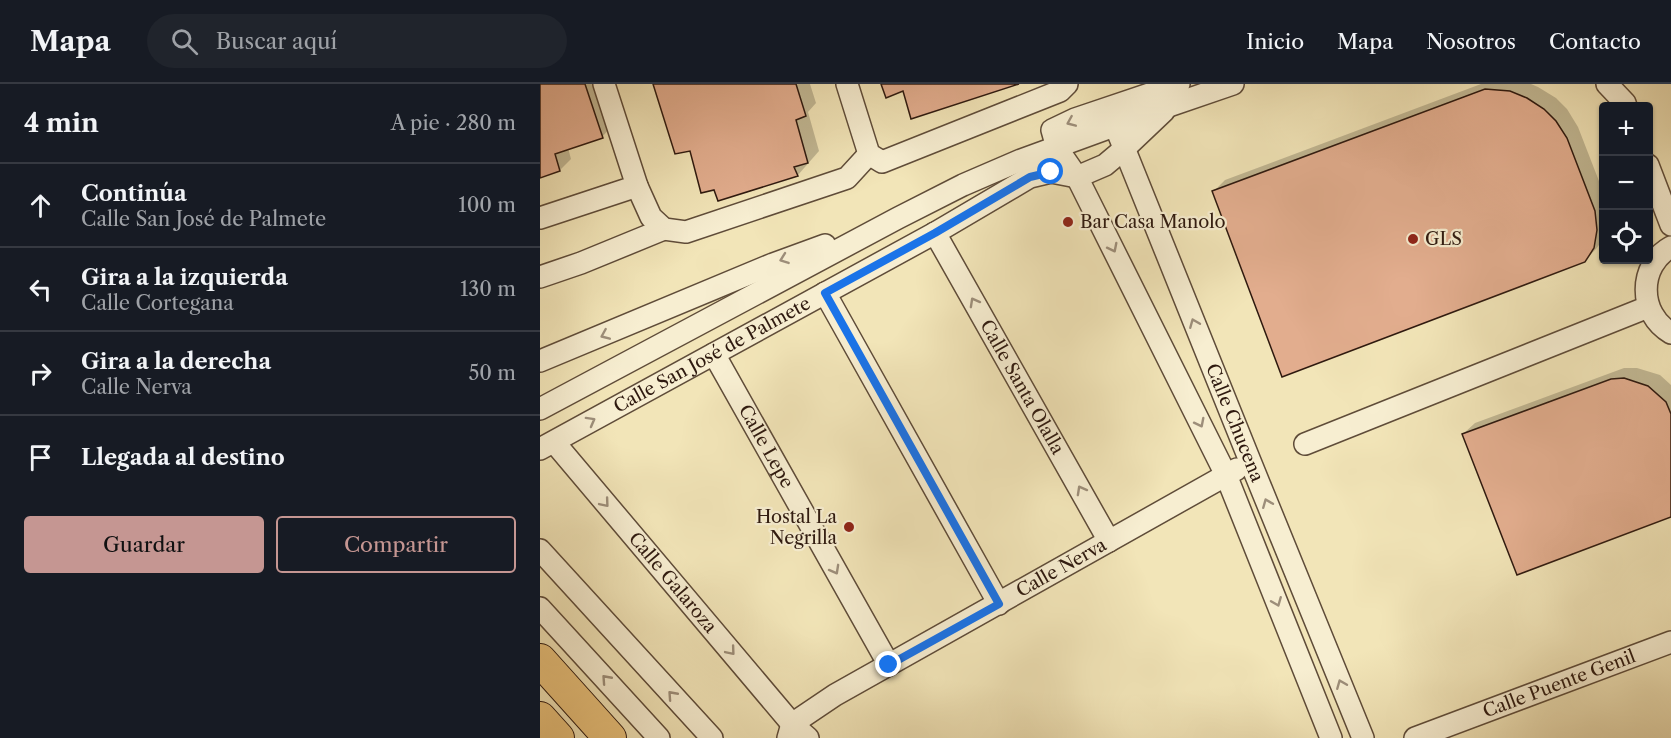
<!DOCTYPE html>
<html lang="es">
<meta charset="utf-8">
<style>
body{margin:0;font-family:"Libre Caslon Text",serif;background:#20242c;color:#f1f3f6}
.controls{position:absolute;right:18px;top:18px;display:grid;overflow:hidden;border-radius:6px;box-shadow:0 2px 4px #0004}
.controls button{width:54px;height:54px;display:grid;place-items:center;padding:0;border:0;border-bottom:2px solid #363941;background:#171b24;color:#f1f3f6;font:30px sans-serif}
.stop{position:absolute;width:18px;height:18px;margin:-14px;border:4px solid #1a73e8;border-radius:50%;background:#fff}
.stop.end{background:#1a73e8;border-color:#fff;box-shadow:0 2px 6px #0008}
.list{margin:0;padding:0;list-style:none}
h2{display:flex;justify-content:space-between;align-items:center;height:78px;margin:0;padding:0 24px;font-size:26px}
h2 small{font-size:20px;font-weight:400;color:#9ea1a6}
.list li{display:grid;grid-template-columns:39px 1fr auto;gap:18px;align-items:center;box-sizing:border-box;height:84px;padding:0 24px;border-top:2px solid #363941}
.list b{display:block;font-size:22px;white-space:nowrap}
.list p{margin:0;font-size:20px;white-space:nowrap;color:#9ea1a6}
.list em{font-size:20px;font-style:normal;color:#9ea1a6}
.actions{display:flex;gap:12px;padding:18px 24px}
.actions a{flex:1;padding:14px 0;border:2px solid #c59692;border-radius:6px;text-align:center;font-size:21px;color:#c59692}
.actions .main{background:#c59692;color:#111}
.icon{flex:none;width:33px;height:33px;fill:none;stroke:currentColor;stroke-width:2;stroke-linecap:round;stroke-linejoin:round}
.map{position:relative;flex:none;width:1131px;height:654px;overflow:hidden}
header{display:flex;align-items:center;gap:36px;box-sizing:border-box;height:84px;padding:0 30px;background:#171b24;border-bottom:2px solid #363941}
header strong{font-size:28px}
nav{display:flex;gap:33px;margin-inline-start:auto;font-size:21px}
.search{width:420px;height:54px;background:#20242c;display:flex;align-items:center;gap:15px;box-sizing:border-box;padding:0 21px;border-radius:33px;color:#9ea1a6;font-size:22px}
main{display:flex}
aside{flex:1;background:#171b24}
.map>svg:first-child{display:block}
</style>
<header>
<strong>Mapa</strong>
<div class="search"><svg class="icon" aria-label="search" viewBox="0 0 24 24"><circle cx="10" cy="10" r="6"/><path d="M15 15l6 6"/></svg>Buscar aquí</div>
<nav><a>Inicio</a><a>Mapa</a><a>Nosotros</a><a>Contacto</a></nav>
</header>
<main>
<aside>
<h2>4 min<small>A pie · 280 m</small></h2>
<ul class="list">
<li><svg class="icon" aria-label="ahead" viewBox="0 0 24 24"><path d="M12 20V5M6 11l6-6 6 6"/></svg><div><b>Continúa</b><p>Calle San José de Palmete</p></div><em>100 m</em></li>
<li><svg class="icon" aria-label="left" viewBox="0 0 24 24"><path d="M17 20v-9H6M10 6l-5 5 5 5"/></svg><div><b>Gira a la izquierda</b><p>Calle Cortegana</p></div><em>130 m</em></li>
<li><svg class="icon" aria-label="right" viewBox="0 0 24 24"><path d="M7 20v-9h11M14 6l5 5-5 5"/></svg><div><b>Gira a la derecha</b><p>Calle Nerva</p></div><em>50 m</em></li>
<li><svg class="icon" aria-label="arrive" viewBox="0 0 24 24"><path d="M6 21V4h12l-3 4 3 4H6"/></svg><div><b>Llegada al destino</b></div></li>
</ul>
<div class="actions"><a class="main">Guardar</a><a>Compartir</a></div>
</aside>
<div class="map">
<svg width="1131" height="654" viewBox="0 0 1131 654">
<rect width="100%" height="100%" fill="#f2e5b8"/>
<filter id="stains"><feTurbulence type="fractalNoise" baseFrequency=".00333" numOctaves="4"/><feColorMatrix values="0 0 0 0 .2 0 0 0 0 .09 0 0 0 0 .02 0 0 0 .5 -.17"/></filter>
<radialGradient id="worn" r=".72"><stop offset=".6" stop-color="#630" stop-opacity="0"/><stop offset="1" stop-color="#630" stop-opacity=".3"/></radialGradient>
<!-- shadow -->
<path fill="#0003" d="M0 0H59L73 41 62 53 28 64 31 75 20 86 0 93Z
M115 0H270L276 19 268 28 279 67 258 91 179 115 175 104Z
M941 0H991L998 3 1016 14 1027 25 1038 43 1064 110V154L1056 165 1044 177 674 107 685 96Z
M1084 284H1097L1120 291 1131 301V431L923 350 935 339Z"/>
<!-- building -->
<path fill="#e2ad8e" stroke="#2e190f" stroke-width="1.5" d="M0 0H45L63 54 15 70 20 87 0 94Z
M113 0H256L266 32 256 36 268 79 254 83 258 92 178 117 174 106 161 109 150 67 135 70Z
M341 0H479L371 35 363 7 346 14Z
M945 5 970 7 987 14 1004 25 1016 37 1027 54 1055 127 1057 146 1054 164 1045 178 742 293 672 107Z
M1084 294 1108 302 1126 318 1131 330V433L977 491 922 350 1071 295Z"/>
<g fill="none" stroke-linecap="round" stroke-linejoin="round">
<defs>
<g id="minor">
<path d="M307 0 329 70 342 78 520 7 527 0"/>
<path d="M639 0 535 35 512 46 517 64 537 93 686 391 791 654"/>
<path d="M1067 0 1085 19 1086 22"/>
<path id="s1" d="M570 29 710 377 823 654"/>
<path d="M1108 81 1131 141"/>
<path d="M537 93 565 81 584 65 624 27"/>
<path d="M97 102 111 133 124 145 146 148 307 94 329 70"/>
<path d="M0 134 97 102 64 0"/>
<path id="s2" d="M395 149 569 457"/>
<path d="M1131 163C1098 181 1098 230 1131 249"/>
<path d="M0 193 41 179 124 145"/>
<path d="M285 209 459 520"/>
<path id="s3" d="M174 270 349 581"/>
<path d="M0 277 233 180 285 161"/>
<path d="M0 325 358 134 423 101 481 76 629 22 693 0"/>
<path id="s4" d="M14 358 252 640 268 654"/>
<path d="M765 360 1108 223"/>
<path id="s5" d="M0 365 395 149 490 93 511 88 537 93"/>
<path d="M0 466 172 654"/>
<path d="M0 524 119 654"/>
<path id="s6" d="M248 654 252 640 295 611 697 385"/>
<path id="s7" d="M875 654 1131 558"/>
</g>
<path id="highway" d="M0 576 70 654
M0 634 18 654"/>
</defs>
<!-- minor casing -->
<use href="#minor" stroke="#5f4c39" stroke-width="24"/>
<!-- highway casing -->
<use href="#highway" stroke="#2e190f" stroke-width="34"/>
<!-- minor -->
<use href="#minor" stroke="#f7eed1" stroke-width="21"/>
<!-- highway -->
<use href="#highway" stroke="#e9c27c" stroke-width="32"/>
</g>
<!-- one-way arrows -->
<defs><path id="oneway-chevron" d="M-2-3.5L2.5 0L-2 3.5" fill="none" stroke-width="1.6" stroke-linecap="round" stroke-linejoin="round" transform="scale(1.5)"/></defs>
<g stroke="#9d8e7a">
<use href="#oneway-chevron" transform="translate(531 38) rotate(157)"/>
<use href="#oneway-chevron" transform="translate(573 164) rotate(63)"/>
<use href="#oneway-chevron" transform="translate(244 175) rotate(160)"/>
<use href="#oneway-chevron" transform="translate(434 218) rotate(-119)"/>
<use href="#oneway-chevron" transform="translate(654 239) rotate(-112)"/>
<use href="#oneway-chevron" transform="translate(65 251) rotate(157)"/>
<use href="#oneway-chevron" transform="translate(51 337) rotate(-29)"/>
<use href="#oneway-chevron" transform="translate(660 339) rotate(63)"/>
<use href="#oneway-chevron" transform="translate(541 406) rotate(-119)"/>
<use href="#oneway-chevron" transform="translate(65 419) rotate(50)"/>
<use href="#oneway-chevron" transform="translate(727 419) rotate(-112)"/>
<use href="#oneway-chevron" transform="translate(295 486) rotate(61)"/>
<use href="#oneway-chevron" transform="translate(737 518) rotate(68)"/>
<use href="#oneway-chevron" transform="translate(191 567) rotate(50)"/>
<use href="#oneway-chevron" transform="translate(66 595) rotate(-132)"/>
<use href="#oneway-chevron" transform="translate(801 600) rotate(-112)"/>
<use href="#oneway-chevron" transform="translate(132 611) rotate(-132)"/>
</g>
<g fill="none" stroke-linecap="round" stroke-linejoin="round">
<!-- route -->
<path stroke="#1a73e8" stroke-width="8" d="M349 581 459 520 285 209 395 149 490 93 511 88"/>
</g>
<!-- markers -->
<g fill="#8f2418" stroke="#f7eed1" stroke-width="2">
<circle cx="528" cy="138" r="6"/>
<circle cx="873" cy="155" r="6"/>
<circle cx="309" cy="443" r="6"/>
</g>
<g text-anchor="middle" stroke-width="4.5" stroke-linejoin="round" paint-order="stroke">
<!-- poi labels -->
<g font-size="18" fill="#2e190f" stroke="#f7eed1" text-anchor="start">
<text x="540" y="144">Bar Casa Manolo</text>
<text x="885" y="161">GLS</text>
<text x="297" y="439" text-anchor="end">Hostal La<tspan x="297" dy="21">Negrilla</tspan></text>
</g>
<!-- street labels -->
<g font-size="18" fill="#2e190f" stroke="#f7eed1">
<text dy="6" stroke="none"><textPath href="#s5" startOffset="196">Calle San José de Palmete</textPath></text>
<text dy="6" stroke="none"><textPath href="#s2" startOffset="177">Calle Santa Olalla</textPath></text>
<text dy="6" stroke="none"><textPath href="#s1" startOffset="334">Calle Chucena</textPath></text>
<text dy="6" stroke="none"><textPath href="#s3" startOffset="106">Calle Lepe</textPath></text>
<text dy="6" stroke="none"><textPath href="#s6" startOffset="326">Calle Nerva</textPath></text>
<text dy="6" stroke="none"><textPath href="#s4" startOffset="184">Calle Galaroza</textPath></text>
<text dy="6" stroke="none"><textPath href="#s7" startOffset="154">Calle Puente Genil</textPath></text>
</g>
</g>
<rect width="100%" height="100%" filter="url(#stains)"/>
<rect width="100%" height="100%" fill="url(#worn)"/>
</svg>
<div class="controls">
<button>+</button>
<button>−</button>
<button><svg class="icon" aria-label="locate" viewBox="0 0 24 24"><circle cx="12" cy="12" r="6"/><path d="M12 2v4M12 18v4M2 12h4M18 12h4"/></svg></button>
</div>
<div class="stop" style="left:511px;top:88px"></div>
<div class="stop end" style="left:349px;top:581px"></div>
</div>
</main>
